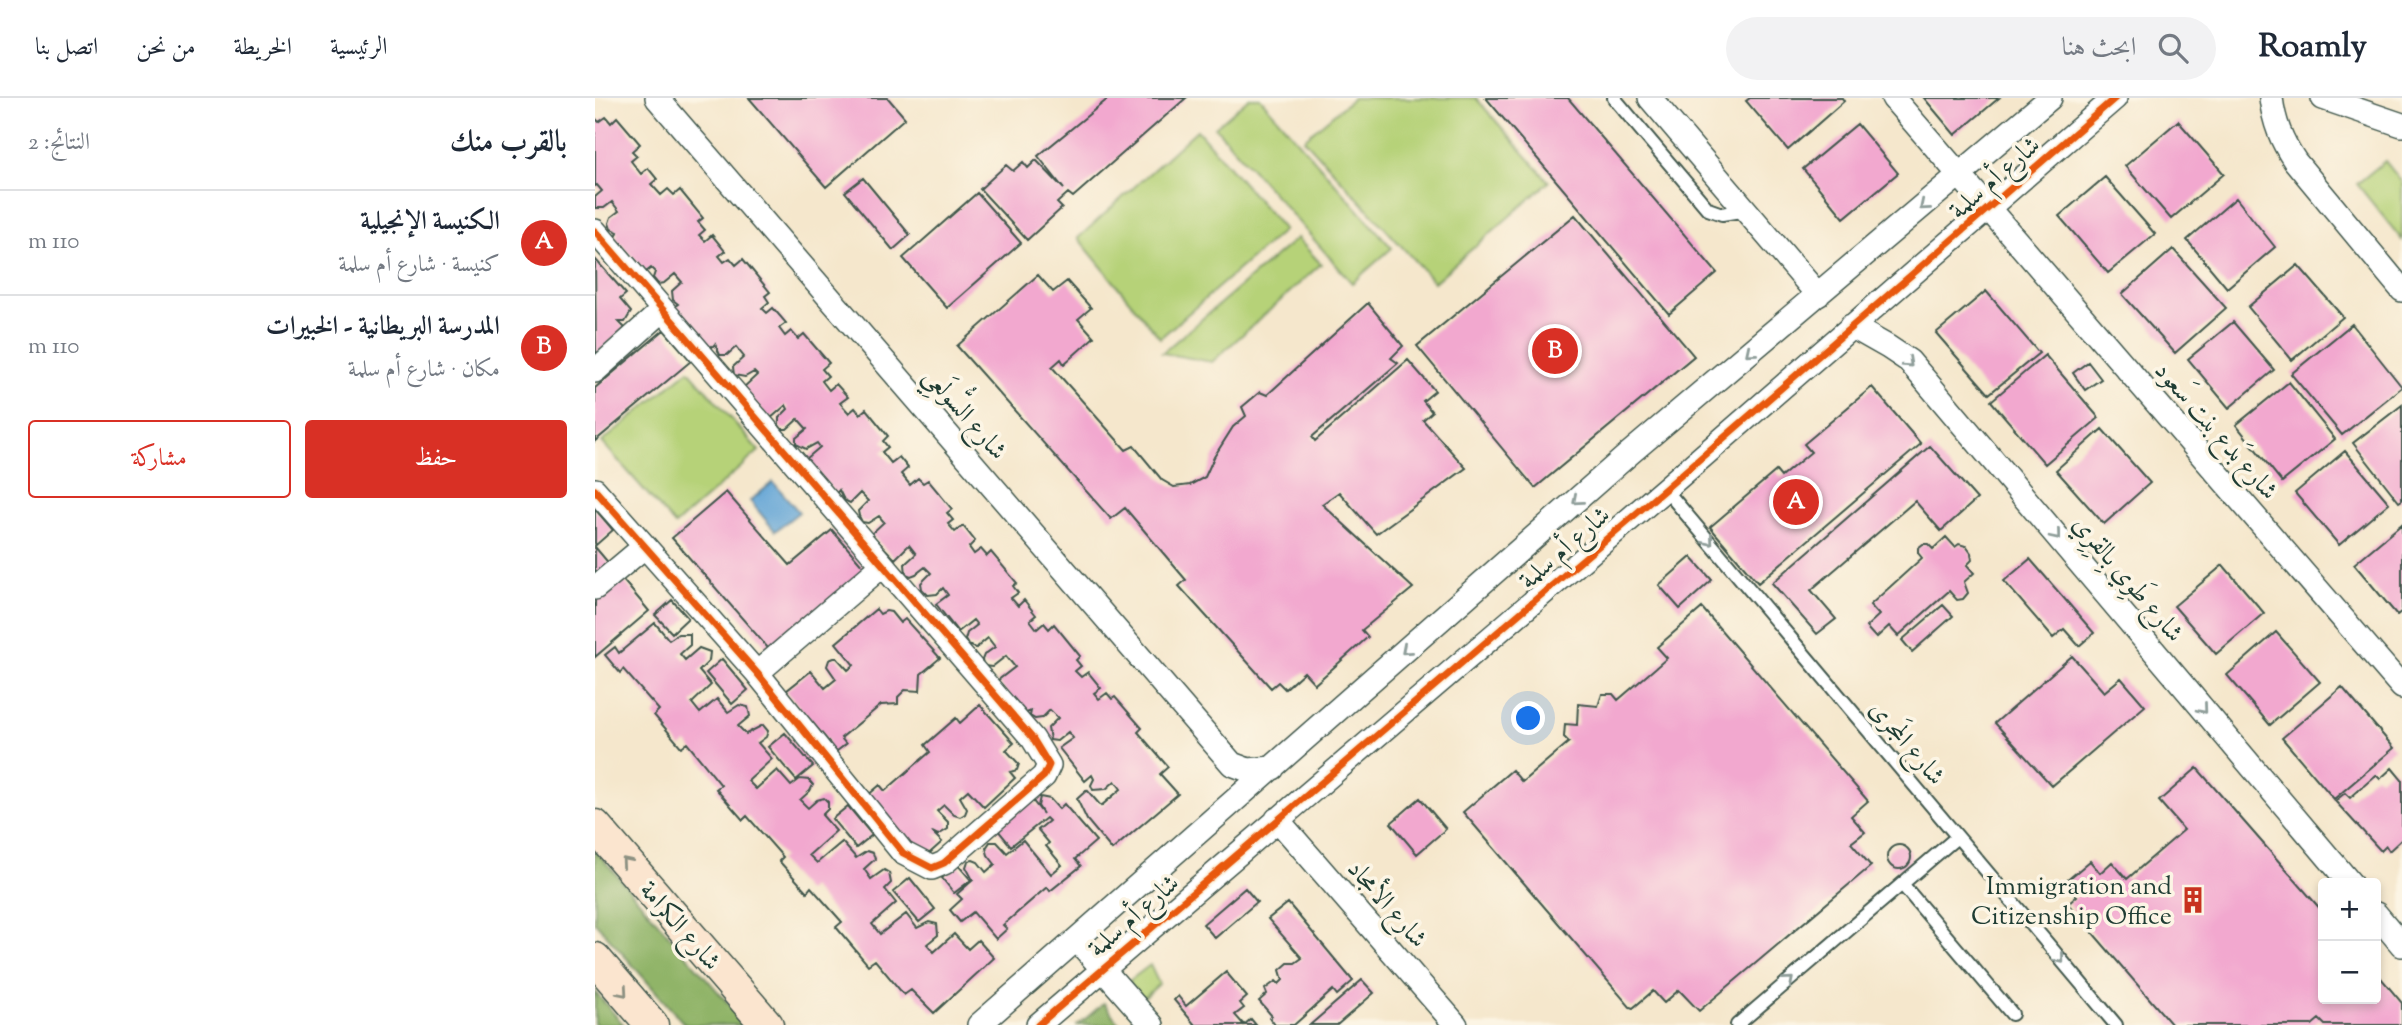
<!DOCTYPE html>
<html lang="ar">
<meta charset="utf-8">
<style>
body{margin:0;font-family:"Sorts Mill Goudy",Amiri,serif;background:#f2f2f3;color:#1f2937;direction:rtl}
.controls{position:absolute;right:21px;bottom:21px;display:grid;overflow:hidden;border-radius:7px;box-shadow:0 4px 10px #0003}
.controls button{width:63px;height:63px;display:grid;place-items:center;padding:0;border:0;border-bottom:2px solid #e0e1e3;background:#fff;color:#1f2937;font:35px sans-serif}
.you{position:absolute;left:934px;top:621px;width:24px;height:24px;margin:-18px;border:5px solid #fff;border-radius:50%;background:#1a73e8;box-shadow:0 0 0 10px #1a73e833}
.badge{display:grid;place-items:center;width:46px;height:46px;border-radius:50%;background:#d93025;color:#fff;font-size:23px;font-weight:700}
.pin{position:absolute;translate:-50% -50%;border:4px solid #fff;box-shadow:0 2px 7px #0006}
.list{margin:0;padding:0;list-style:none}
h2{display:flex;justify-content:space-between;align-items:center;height:91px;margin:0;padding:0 28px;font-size:30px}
h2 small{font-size:23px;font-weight:400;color:#747a83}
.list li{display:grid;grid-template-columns:46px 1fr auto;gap:21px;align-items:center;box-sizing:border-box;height:105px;padding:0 28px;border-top:2px solid #e0e1e3}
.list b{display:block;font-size:26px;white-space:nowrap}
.list p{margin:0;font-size:23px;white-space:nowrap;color:#747a83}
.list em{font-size:23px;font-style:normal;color:#747a83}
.actions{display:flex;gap:14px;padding:21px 28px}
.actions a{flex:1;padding:16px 0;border:2px solid #d93025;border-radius:7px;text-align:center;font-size:24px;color:#d93025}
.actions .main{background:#d93025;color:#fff}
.icon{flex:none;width:38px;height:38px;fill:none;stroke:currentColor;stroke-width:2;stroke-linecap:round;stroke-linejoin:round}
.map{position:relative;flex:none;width:1807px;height:927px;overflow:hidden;direction:ltr}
header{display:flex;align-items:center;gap:42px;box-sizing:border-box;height:98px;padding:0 35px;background:#fff;border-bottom:2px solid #e0e1e3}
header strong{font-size:33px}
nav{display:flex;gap:38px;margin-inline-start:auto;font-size:24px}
.search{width:490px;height:63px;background:#f2f2f3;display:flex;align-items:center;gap:18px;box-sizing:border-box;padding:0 24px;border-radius:38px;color:#747a83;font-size:26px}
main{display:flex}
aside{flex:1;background:#fff}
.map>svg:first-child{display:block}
</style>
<header>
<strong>Roamly</strong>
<div class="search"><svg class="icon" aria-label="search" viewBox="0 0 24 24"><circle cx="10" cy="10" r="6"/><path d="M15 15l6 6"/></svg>ابحث هنا</div>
<nav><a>الرئيسية</a><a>الخريطة</a><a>من نحن</a><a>اتصل بنا</a></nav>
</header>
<main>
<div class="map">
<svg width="1807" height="927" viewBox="0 0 1807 927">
<rect width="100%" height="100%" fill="#fcf5e5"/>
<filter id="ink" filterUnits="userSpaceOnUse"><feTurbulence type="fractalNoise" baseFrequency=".0143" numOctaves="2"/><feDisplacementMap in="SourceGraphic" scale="14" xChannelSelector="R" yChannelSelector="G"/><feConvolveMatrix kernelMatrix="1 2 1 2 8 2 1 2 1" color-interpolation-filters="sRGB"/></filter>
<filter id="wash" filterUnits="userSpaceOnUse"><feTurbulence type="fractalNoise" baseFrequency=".00686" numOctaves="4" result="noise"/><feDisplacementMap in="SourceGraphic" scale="28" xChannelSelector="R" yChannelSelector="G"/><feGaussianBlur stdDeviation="1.57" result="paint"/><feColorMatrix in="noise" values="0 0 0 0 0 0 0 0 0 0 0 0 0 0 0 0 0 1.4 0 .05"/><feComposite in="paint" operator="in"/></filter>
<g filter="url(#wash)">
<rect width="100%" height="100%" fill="#f5e7cc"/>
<!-- green -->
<path fill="#b6d278" stroke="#6a8856" stroke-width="2" d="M654 0H665L797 150 757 185 620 29Z
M758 0H881L954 84 839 184 709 41Z
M602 32 689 132 565 240 483 140Z
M1790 63 1807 84V142L1762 86Z
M702 140 726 166 617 264 567 255Z
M94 272 164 353 80 427 7 344Z
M555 867 564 886 551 898 543 899 534 883Z"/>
<!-- forest -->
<path fill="#90b468" stroke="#58784e" stroke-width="2" d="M0 752 152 927H90L0 824Z
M0 894 29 927H0Z
M509 905 525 927H483Z"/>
<!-- water -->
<path fill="#62a4d6" stroke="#407085" stroke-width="2" d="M178 384 204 414 180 433 155 403Z"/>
<g id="blocks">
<!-- building -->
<path fill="#f2a8cf" d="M154 0H293L310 20 231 89Z
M514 0H591L478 99 473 95 462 105 467 110 432 142 385 91 411 67 418 73 428 64 433 70 441 62 469 91 443 58Z
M891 0H973L1122 175 1074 216Z
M1155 0H1247L1249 3 1193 52 1151 3Z
M1329 0H1404L1360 37Z
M11 19 16 25 22 19 45 46 37 53 42 58 36 63 46 76 53 70 62 81 56 86 66 97 73 91 79 97 85 92 108 120 103 124 110 132 104 137 110 143 117 137 130 153 124 158 129 164 135 160 141 167 148 161 175 194 170 198 174 204 167 210 172 215 178 210 191 225 184 230 190 238 196 233 203 241 209 236 234 265 227 271 233 278 227 283 234 292 241 286 253 299 245 305 254 315 260 310 265 316 271 311 293 338 288 343 293 349 287 354 296 365 304 359 313 370 306 376 315 387 323 380 328 385 333 382 357 411 352 415 358 422 353 426 360 434 368 428 380 443 374 449 379 456 386 451 392 458 396 454 422 485 418 488 423 495 416 500 423 508 429 502 441 517 435 522 442 531 449 525 454 531 459 526 485 558 481 562 486 568 480 573 486 579 493 574 506 590 499 595 504 601 512 595 517 601 520 599 547 630 543 634 573 669 565 676 583 696 517 752 492 722 482 701 492 692 506 708 526 691 520 683 511 691 498 692 496 687 499 681 497 677 490 683 464 650 478 640 473 634 462 643 455 642 453 630 463 620 455 612 447 620 440 621 435 618 436 613 429 616 402 583 420 569 411 558 397 569 389 568 387 562 389 557 400 549 393 540 381 550 373 547 370 542 372 535 382 527 378 522 363 534 341 506 353 497 348 490 342 496 333 497 327 491 326 485 336 475 330 469 321 476 316 478 311 476 310 466 321 456 314 447 300 461 276 436 289 424 284 418 273 425 267 424 264 418 263 413 273 403 265 395 255 405 249 402 244 392 241 396 211 361 225 349 222 345 211 351 201 346V340L212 331 203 321 192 331H187L184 327V320L193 311 191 307 175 321 148 290 162 277 159 274 150 279 139 277 138 269 149 259 141 249 132 257H125L120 246 116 250 79 209 83 206 78 202 77 193 87 184 80 176 69 185 63 186 58 180 60 174 56 170 51 174 21 140 23 134 16 131 14 125 16 119 24 113 17 104 9 110H0V99L7 93 2 87 0 88V20L4 24Z
M1583 23 1629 76 1576 121 1530 68Z
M1262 26 1303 75 1249 120 1208 71Z
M1510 79 1560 136 1513 175 1464 118Z
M268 80 315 137 298 152 250 94Z
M382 95 426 145 352 210 308 160Z
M1641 100 1680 149 1632 190 1592 142Z
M980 117 1099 258 940 390 822 248Z
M1578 151 1631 210 1580 255 1527 196Z
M0 161 31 196 25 201 36 214 30 224H24L30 230 1 258Z
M1703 167 1748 219 1697 262 1653 209Z
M443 177 458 194 472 183 496 210 483 221 499 239 469 266 466 261 457 269 531 352 539 348 567 382 579 389 595 387 610 379 619 359 638 329 651 318 647 309 665 294 672 297 773 205 808 248 796 260 803 265 717 339 720 343 813 262 840 293 828 303 837 314 828 322 871 370 781 436 744 394 727 406 818 490 767 532 773 539 720 586 709 574 690 591 683 584 676 590 584 488 591 482 530 410 516 421 362 248Z
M1391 193 1444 255 1394 296 1341 235Z
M1638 224 1679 272 1634 310 1593 261Z
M1757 226 1807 289 1747 337 1696 276Z
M69 232 96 263 0 343V290Z
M1450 257 1504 320 1450 366 1396 303Z
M1493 264 1506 281 1490 292 1478 275Z
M1694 284 1740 341 1687 384 1641 327Z
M1277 289 1326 346 1163 485 1115 429 1181 373 1186 379 1216 354 1209 346Z
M1807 307V402L1804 404 1758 345Z
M1507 331 1555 385 1509 426 1461 372Z
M1335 348 1382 401 1346 433 1320 403 1216 492 1241 521 1222 536 1177 485Z
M1750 353 1794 405 1744 447 1700 395Z
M131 394 195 467 237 432 275 476 180 558 77 440Z
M0 411 18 432 1 447 0 445Z
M1807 426V513L1802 517 1759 466Z
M1351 439 1360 449 1364 446 1371 448 1376 455 1377 462 1372 467 1379 475 1369 484 1373 495 1368 501 1362 502 1354 493 1303 538 1294 528 1281 540 1271 529 1284 517 1275 507 1327 460 1323 455V450L1328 446H1333L1338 451Z
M0 449 54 513 0 559Z
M1096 459 1117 482 1085 511 1064 487Z
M1435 461 1499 535 1484 548 1469 531 1458 540 1409 483Z
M1628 467 1669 515 1621 556 1579 508Z
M77 502 93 520 77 535 60 517Z
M1348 507 1358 518 1317 554 1307 542Z
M1107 510 1273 703 1256 718 1270 734 1256 745 1276 768 1104 913 1084 892 1069 905 1058 893 1038 910 1035 909 868 714 917 672 927 684 974 644 969 639 970 626 982 627 983 606 1003 608 1007 596H1018L1023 602 1072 560 1062 549Z
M281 511 285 516 291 513 296 514 305 525 310 521 345 560 326 576 325 593 310 592 303 599V606L286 607 246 640 251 646 237 657 229 648 234 644 191 593 216 573 230 590 241 581 232 568 234 562 239 560H242L253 572 259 567 241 545Z
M60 525 74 542 83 536H95V547L85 556 90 562 104 550 115 554 114 563 104 573 116 587 97 605 105 615 122 601 133 614 144 607 153 609 155 618 143 628 151 636 168 627 173 633 171 639 163 645 177 661 153 683 161 691 182 672 196 688 205 681 214 682 218 687 215 693 205 702 213 710 222 702 229 700 233 704V711L227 717 241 733 214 757 222 765 247 744 261 760 272 753 278 755 280 761 269 771 276 781 289 772 294 775 296 785 290 791 301 805 277 826 285 836 311 816 322 830 334 824 342 826 343 837 332 846 339 854 359 836 373 851 383 842 399 860 339 915 316 892 309 897 280 862 273 867 241 829 247 824 216 789 212 794 184 763 188 759 152 718 148 722 121 691 126 687 92 645 86 649 59 617 64 612 28 571 25 575 10 557 20 549 24 555Z
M1681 534 1725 584 1675 627 1632 577Z
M1477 558 1509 594 1526 580 1550 608 1457 688 1400 625Z
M127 561 153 592 137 606 111 575Z
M1747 589 1799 650 1739 701 1687 640Z
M385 607 419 645 411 652 424 666 422 672 415 674 420 680 389 709 373 692 365 699 372 711 370 716 365 719 359 717 349 707 342 713 353 724V731L343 737 337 734 347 744 328 761 272 698 285 687 290 693 335 654 330 647 361 620 365 625Z
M190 635 218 668 201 682 173 649Z
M1602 670 1728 814V901H1781V874L1807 905V927H1730L1724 921 1717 927H1577L1473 806 1482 798 1470 784 1495 763 1505 775 1517 764 1532 781 1589 732 1564 703Z
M1797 670 1807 682V741L1794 753 1791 748 1786 753 1740 703 1750 695 1755 700 1781 677 1785 681Z
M445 699 455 701 464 711 469 706 501 743 480 761 486 768 455 793 452 789 408 827 412 831 401 841 378 814 365 824 355 812 367 801 362 796 378 782 371 769 373 763 378 762 383 764 391 774 400 766 393 757 391 750 395 744H402L412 755 428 742 456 776 467 767 451 748 454 745 443 732 454 723 451 720 416 748 402 731 437 702 448 716 443 708Z
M825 700 851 731 822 756 796 725Z
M253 708 277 737 261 750 237 721Z
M1292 759a12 12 0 1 1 24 0a12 12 0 1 1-24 0Z
M363 767 376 782 359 795 347 780Z
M315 780 340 811 324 824 298 794Z
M650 790 662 804 620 840 608 826Z
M693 805 758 883 742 897 738 892 699 927H680L675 920 677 918 664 903 672 896 670 891 681 883 684 886 688 882 685 872 693 865H700L707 860 673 821Z
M631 874 652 899 645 905 649 910 640 917 649 927 656 921 661 927H600L579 902 583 898 591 908Z
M767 882 779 895 742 927H715Z"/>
</g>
</g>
<g filter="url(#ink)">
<use href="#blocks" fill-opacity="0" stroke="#3f564b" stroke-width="2"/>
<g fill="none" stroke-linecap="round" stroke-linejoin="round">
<defs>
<path id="service" d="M1019 0 1113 111 1127 116 1152 112
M1070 391 1521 927
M1307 786 1417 916
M1142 927 1362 739"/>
<path id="minor" d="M62 0 637 666 653 672 678 670
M1055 0 1223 197
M1298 0 1807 589
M1676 0C1679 24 1686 42 1700 63L1807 192
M1728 0 1807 27
M0 133 438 641 454 667 449 678 349 765 337 770 308 755 162 575 0 392
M1256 228 1293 249 1314 263 1755 785
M0 273 68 212
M0 490 49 449
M162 575 288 467
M682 721 861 927
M1781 816 1807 847
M482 842 557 927
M384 927 1035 355 1455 0
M443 927 1070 391 1520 0"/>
<path id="secondary" d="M0 728 172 927
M0 861 57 927"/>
</defs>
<!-- service casing -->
<use href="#service" stroke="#3f564b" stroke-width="16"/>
<!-- minor casing -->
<use href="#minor" stroke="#3f564b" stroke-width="26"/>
<!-- secondary casing -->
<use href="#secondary" stroke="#3f564b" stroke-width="35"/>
<!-- service -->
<use href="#service" stroke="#fff" stroke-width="12"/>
<!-- minor -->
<use href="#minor" stroke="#fff" stroke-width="23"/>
<!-- secondary -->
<use href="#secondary" stroke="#fbe5cf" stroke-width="32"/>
<defs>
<path id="cycleway" d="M0 133 438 641 454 667 449 678 349 765 337 770 308 755 162 575 0 392
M443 927 1070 391 1520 0"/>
</defs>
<!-- cycleway casing -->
<use href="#cycleway" stroke="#fcf5e5" stroke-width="11"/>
<!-- cycleway -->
<use href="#cycleway" stroke="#e8590c" stroke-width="7"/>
</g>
<!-- one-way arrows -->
<defs><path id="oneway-chevron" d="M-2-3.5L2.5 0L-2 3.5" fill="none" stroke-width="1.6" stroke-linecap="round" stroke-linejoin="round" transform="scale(1.75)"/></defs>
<g stroke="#8f9e9a">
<use href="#oneway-chevron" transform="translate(1329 108) rotate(140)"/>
<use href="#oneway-chevron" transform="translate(1155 254) rotate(140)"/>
<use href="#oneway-chevron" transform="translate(1313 265) rotate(43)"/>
<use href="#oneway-chevron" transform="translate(982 402) rotate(139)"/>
<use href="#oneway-chevron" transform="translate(1461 437) rotate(50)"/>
<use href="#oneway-chevron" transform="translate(1114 443) rotate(50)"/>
<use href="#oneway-chevron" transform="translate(811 552) rotate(139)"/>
<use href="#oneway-chevron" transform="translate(1608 611) rotate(50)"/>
<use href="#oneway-chevron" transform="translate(1465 861) rotate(50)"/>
<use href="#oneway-chevron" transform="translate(1194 883) rotate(-41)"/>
</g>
<g stroke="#8d9182">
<use href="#oneway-chevron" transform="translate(31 764) rotate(-131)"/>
<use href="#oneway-chevron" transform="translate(28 894) rotate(49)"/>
</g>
</g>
<!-- icons -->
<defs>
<symbol id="building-bare" viewBox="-9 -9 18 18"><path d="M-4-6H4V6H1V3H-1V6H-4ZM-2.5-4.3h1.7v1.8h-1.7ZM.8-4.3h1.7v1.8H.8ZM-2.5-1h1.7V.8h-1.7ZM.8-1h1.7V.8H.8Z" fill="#c8321e" stroke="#fcf5e5" stroke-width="2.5" paint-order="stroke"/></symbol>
</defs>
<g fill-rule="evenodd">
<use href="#building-bare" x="1579" y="783" width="38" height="38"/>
</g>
<g text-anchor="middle" stroke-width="7" stroke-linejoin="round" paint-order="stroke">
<!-- street labels -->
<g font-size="26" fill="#1f3d34" stroke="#fcf5e5">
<text transform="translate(1399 79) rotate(-41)" y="9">شارع أم سلمة</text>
<text transform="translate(371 315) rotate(49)" y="9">شارع السُّولَعِي</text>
<text transform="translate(1622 332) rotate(49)" y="9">شارع بَدع بنت سَعود</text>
<text transform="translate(969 449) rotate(-41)" y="9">شارع أم سلمة</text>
<text transform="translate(1534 480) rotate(50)" y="9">شارع طَوِي بِالقِرِي</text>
<text transform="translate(1313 644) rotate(50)" y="9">شارع المَجرى</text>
<text transform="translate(793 805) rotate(49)" y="9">شارع الأمجاد</text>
<text transform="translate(538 817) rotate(-41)" y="9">شارع أم سلمة</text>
<text transform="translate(86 827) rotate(49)" y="9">شارع الكرامة</text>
</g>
<!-- poi labels -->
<g font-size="26" fill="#1f3d34" stroke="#fcf5e5" text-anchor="end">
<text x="1577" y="796">Immigration and<tspan x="1577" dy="30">Citizenship Office</tspan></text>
</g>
</g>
</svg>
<div class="controls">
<button>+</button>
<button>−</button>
</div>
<div class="you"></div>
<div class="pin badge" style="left:1201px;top:404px">A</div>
<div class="pin badge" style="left:960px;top:253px">B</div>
</div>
<aside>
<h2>بالقرب منك<small>النتائج: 2</small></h2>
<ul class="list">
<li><span class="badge">A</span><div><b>الكنيسة الإنجيلية</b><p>كنيسة · شارع أم سلمة</p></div><em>110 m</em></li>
<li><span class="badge">B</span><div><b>المدرسة البريطانية - الخبيرات</b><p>مكان · شارع أم سلمة</p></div><em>110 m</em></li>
</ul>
<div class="actions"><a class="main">حفظ</a><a>مشاركة</a></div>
</aside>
</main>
